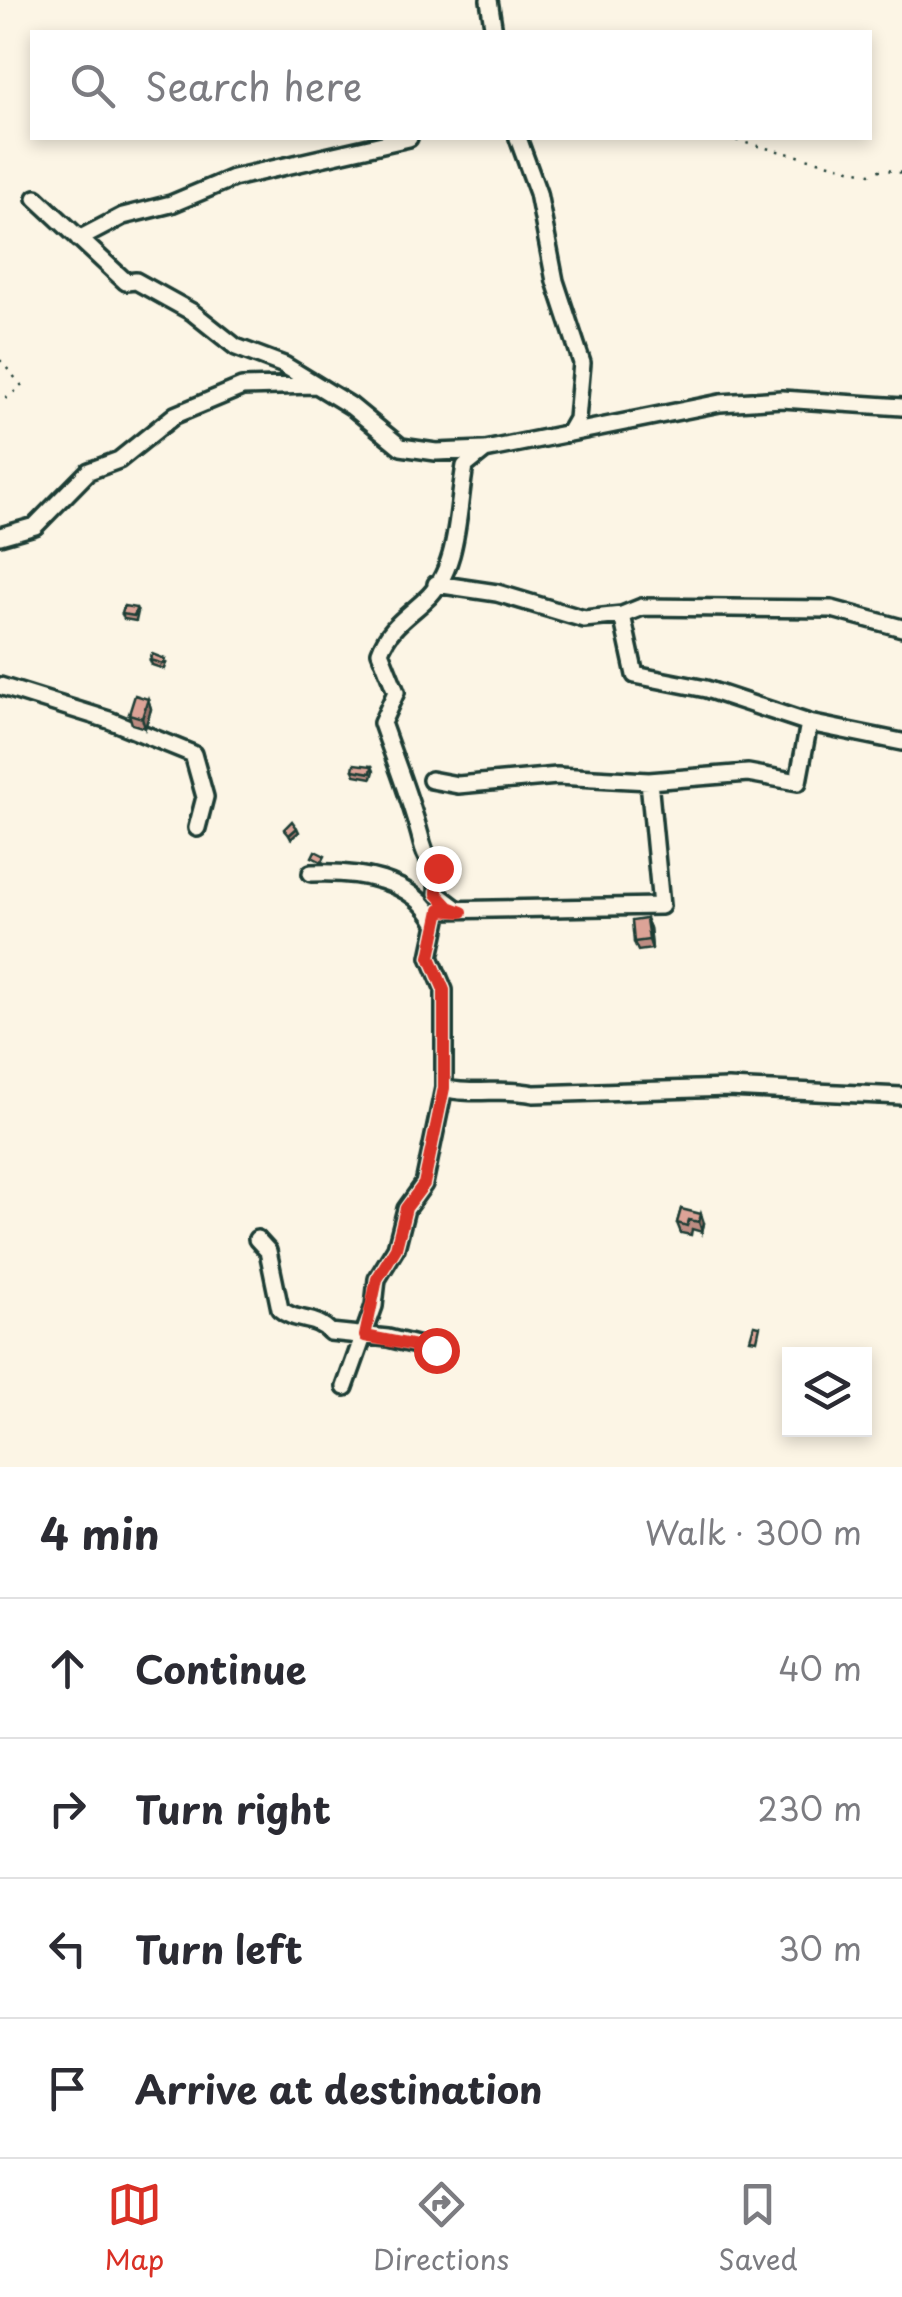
<!DOCTYPE html>
<meta charset="utf-8">
<style>
body{margin:0;font-family:"Playpen Sans",sans-serif;background:#f2f2f3;color:#2b2b33}
.controls{position:absolute;right:30px;bottom:30px;display:grid;overflow:hidden;border-radius:0px;box-shadow:0 5px 15px #0003}
.controls button{width:90px;height:90px;display:grid;place-items:center;padding:0;border:0;border-bottom:2px solid #e1e1e2;background:#fff;color:#2b2b33;font:50px sans-serif}
.stop{position:absolute;width:30px;height:30px;margin:-22px;border:8px solid #d93025;border-radius:50%;background:#fff}
.stop.end{background:#d93025;border-color:#fff;box-shadow:0 2px 10px #0008}
.list{margin:0;padding:0;list-style:none}
h2{display:flex;justify-content:space-between;align-items:center;height:130px;margin:0;padding:0 40px;font-size:42px}
h2 small{font-size:32px;font-weight:400;color:#7c7c81}
.list li{display:grid;grid-template-columns:65px 1fr auto;gap:30px;align-items:center;box-sizing:border-box;height:140px;padding:0 40px;border-top:2px solid #e1e1e2}
.list b{display:block;font-size:38px;white-space:nowrap}
.list em{font-size:32px;font-style:normal;color:#7c7c81}
.icon{flex:none;width:55px;height:55px;fill:none;stroke:currentColor;stroke-width:2;stroke-linecap:round;stroke-linejoin:round}
.map{position:relative;flex:none;width:902px;height:1467px;overflow:hidden}
.search{position:absolute;background:#fff;box-shadow:0 5px 15px #0003;left:30px;right:30px;top:30px;height:110px;display:flex;align-items:center;gap:25px;box-sizing:border-box;padding:0 35px;border-radius:0px;color:#7c7c81;font-size:38px}
.sheet{height:690px;background:#fff}
nav{display:flex;justify-content:space-around;align-items:center;box-sizing:border-box;height:140px;border-top:2px solid #e1e1e2;background:#fff;font-size:28px;color:#7c7c81}
nav a{display:grid;justify-items:center;gap:5px}
nav .on{color:#d93025}
.map>svg:first-child{display:block}
</style>
<div class="map">
<svg width="902" height="1467" viewBox="0 0 902 1467">
<rect width="100%" height="100%" fill="#fcf5e5"/>
<filter id="ink" filterUnits="userSpaceOnUse"><feTurbulence type="fractalNoise" baseFrequency=".01" numOctaves="2"/><feDisplacementMap in="SourceGraphic" scale="20" xChannelSelector="R" yChannelSelector="G"/><feConvolveMatrix kernelMatrix="1 2 1 2 8 2 1 2 1" color-interpolation-filters="sRGB"/></filter>
<g filter="url(#ink)">
<g fill="none" stroke-linecap="round" stroke-linejoin="round">
<defs>
<path id="minor" d="M489 0 494 32
M518 138 538 193 555 281 582 363 577 419 569 433
M36 198 126 282 136 281 192 312 236 347 284 365 351 406 401 447 436 452 485 450
M79 239 123 216 171 204 233 178 409 138
M0 536 35 526 89 471 119 460 175 415 242 387 315 385
M436 584 497 593 584 619 622 615 635 675 706 689 809 723
M622 615 642 607 832 609 902 628
M0 686 109 720 193 754 205 797 197 828
M902 742 809 723 798 782 748 773 649 781 661 906 440 910 430 957 444 990V1088C472 1096 504 1087 534 1094L728 1088 902 1096
M431 780 458 785 557 776 649 781
M311 873C356 871 414 878 436 923
M458 910 437 894C439 861 428 868 422 843 412 802 396 764 382 723L396 692 380 652C389 627 407 617 425 600 460 569 457 508 465 466L485 450 720 403 782 399 902 407
M257 1239 268 1251 280 1309C296 1323 315 1315 330 1332L388 1338 436 1350
M345 1387 374 1306 377 1279 396 1248 406 1209 424 1184 444 1088"/>
</defs>
<!-- minor casing -->
<use href="#minor" stroke="#1f3d34" stroke-width="22"/>
<!-- path -->
<path stroke="#1f3d34" stroke-width="2.5" stroke-dasharray="2.5 8" stroke-linecap="butt" d="M726 138 870 174 882 169 902 173
M0 360 22 386 0 403"/>
<!-- minor -->
<use href="#minor" stroke="#fcf5e5" stroke-width="15"/>
</g>
<!-- wall -->
<path fill="#bd8c82" stroke="#1f3d34" stroke-width="2.5" d="M136 608 138 612 136 621 124 619 122 614Z
M150 660 166 663 164 669 152 665Z
M148 699 151 709 145 728 132 724 129 714Z
M372 766 374 771 372 778 355 775 353 770Z
M646 919 650 928 652 949 638 951 634 942Z
M681 1209 704 1223 702 1232 692 1229 691 1235 681 1233 677 1223Z"/>
<!-- shaded-wall -->
<path fill="#9a726a" stroke="#1f3d34" stroke-width="2.5" d="M148 699 151 709 145 728 142 718Z
M297 828 299 832 291 839 289 835Z
M646 919 650 928 652 949 649 940Z
M701 1214 704 1223 702 1232 699 1222Z"/>
<!-- building -->
<path fill="#dca397" stroke="#1f3d34" stroke-width="2.5" d="M124 606 136 608 135 616 122 614Z
M152 654 165 659 163 664 150 660Z
M135 695 148 699 142 718 129 714Z
M354 764 372 766 371 773 353 770Z
M292 821 297 828 289 835 284 829Z
M315 851 325 856 322 862 312 857Z
M646 919 649 940 634 942 632 921Z
M681 1209 701 1214 699 1222 689 1220 687 1226 677 1223Z
M754 1325 760 1326 757 1340 750 1339Z"/>
</g>
<g fill="none" stroke-linecap="round" stroke-linejoin="round" filter="url(#ink)">
<!-- route -->
<path stroke="#d93025" stroke-width="12" d="M436 1350 365 1336 377 1279 396 1248 406 1208 424 1184 444 1088V990L430 957 440 910 462 912 449 907 437 894 438 868"/>
</g>
</svg>
<div class="controls">
<button><svg class="icon" aria-label="layers" viewBox="0 0 24 24"><path d="M12 4l9 5-9 5-9-5zM3 14l9 5 9-5"/></svg></button>
</div>
<div class="stop" style="left:436px;top:1350px"></div>
<div class="stop end" style="left:438px;top:868px"></div>
<div class="search"><svg class="icon" aria-label="search" viewBox="0 0 24 24"><circle cx="10" cy="10" r="6"/><path d="M15 15l6 6"/></svg>Search here</div>
</div>
<section class="sheet">
<h2>4 min<small>Walk · 300 m</small></h2>
<ul class="list">
<li><svg class="icon" aria-label="ahead" viewBox="0 0 24 24"><path d="M12 20V5M6 11l6-6 6 6"/></svg><div><b>Continue</b></div><em>40 m</em></li>
<li><svg class="icon" aria-label="right" viewBox="0 0 24 24"><path d="M7 20v-9h11M14 6l5 5-5 5"/></svg><div><b>Turn right</b></div><em>230 m</em></li>
<li><svg class="icon" aria-label="left" viewBox="0 0 24 24"><path d="M17 20v-9H6M10 6l-5 5 5 5"/></svg><div><b>Turn left</b></div><em>30 m</em></li>
<li><svg class="icon" aria-label="arrive" viewBox="0 0 24 24"><path d="M6 21V4h12l-3 4 3 4H6"/></svg><div><b>Arrive at destination</b></div></li>
</ul>
</section>
<nav>
<a class="on"><svg class="icon" aria-label="map" viewBox="0 0 24 24"><path d="M3 6l6-2 6 2 6-2v14l-6 2-6-2-6 2zM9 4v14M15 6v14"/></svg>Map</a>
<a><svg class="icon" aria-label="directions" viewBox="0 0 24 24"><path d="M12 3l9 9-9 9-9-9zM9 14v-3h6M13 9l2 2-2 2"/></svg>Directions</a>
<a><svg class="icon" aria-label="saved" viewBox="0 0 24 24"><path d="M7 4h10v16l-5-4-5 4z"/></svg>Saved</a>
</nav>
